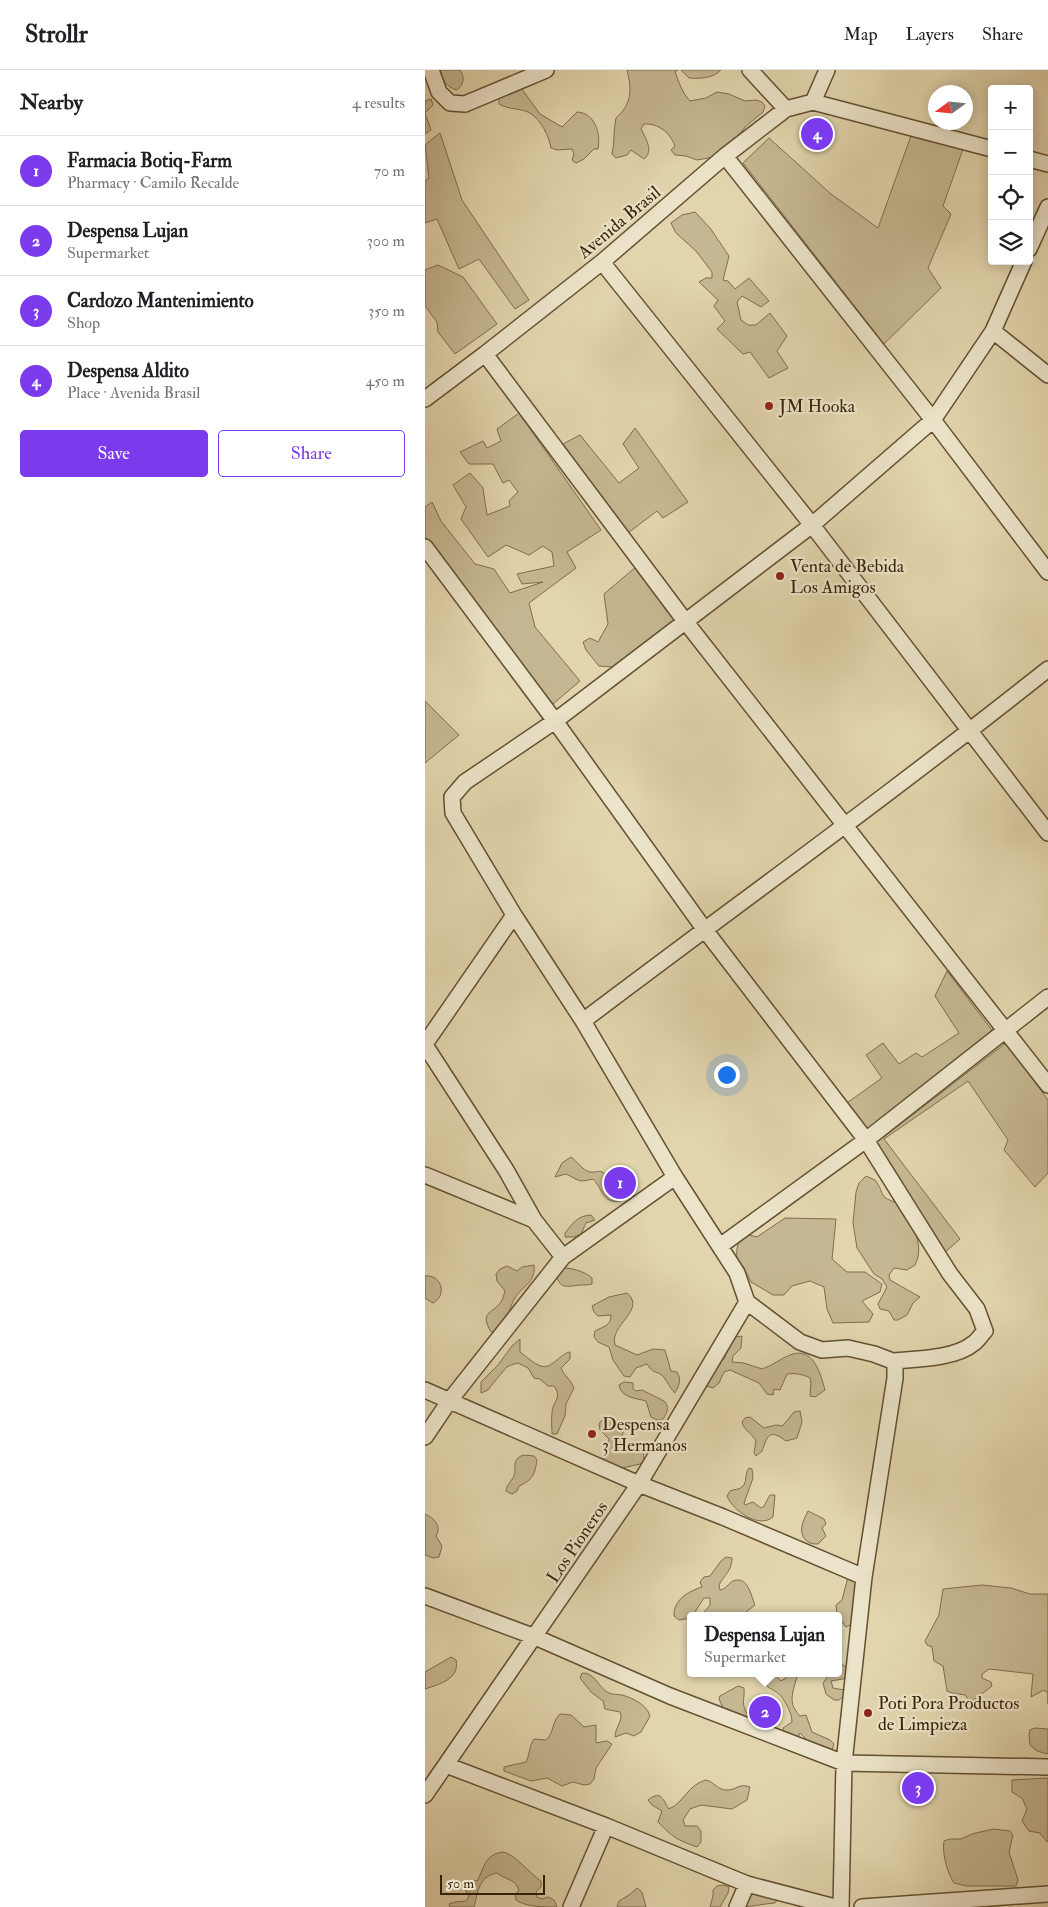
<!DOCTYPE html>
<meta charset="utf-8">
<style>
body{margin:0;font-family:"IM FELL Double Pica",serif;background:#f6f6f6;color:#202124}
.controls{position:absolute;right:15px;top:15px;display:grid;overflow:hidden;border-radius:5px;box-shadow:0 2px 12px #0003}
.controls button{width:45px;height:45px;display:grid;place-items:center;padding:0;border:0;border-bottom:1px solid #e0e0e0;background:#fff;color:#202124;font:25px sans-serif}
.compass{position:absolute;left:503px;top:15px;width:45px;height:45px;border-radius:50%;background:#fff;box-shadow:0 2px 12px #0003;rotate:255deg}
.scale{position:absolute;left:15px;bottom:12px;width:105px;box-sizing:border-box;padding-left:5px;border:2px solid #392308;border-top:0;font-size:14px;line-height:18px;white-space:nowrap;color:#392308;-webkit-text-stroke:4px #ece4ca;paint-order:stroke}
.you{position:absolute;left:301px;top:1004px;width:18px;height:18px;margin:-12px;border:4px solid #fff;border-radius:50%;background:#1a73e8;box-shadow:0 0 0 8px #1a73e833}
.badge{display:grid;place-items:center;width:32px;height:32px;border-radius:50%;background:#7c3aed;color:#fff;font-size:16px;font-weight:700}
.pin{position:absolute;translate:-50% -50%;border:2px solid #fff;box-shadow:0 1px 5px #0006}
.popup{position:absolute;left:262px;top:1542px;width:155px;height:65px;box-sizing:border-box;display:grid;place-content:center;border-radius:5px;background:#fff;filter:drop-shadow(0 1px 4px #0005);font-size:16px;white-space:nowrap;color:#757577}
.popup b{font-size:19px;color:#202124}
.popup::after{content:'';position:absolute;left:50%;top:100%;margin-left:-10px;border:10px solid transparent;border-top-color:#fff}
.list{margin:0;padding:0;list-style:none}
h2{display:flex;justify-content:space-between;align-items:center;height:65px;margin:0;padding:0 20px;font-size:21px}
h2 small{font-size:16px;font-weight:400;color:#757577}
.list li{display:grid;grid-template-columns:32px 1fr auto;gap:15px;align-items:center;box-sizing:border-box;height:70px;padding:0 20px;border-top:1px solid #e0e0e0}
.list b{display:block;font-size:19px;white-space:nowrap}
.list p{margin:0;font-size:16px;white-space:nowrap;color:#757577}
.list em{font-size:16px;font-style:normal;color:#757577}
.actions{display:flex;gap:10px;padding:15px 20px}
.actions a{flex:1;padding:11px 0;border:1px solid #7c3aed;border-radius:5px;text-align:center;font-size:18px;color:#7c3aed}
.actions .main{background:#7c3aed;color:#fff}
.icon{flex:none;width:28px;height:28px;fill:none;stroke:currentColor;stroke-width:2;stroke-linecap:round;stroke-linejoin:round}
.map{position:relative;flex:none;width:623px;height:1837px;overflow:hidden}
header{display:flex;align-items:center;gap:30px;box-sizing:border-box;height:70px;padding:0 25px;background:#fff;border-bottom:1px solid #e0e0e0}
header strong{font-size:24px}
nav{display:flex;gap:28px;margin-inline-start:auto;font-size:18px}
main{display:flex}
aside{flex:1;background:#fff}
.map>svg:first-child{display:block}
</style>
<header>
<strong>Strollr</strong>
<nav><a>Map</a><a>Layers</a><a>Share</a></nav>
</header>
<main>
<aside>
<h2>Nearby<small>4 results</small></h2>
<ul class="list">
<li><span class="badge">1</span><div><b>Farmacia Botiq-Farm</b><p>Pharmacy · Camilo Recalde</p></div><em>70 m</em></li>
<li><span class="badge">2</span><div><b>Despensa Lujan</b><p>Supermarket</p></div><em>300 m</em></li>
<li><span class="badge">3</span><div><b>Cardozo Mantenimiento</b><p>Shop</p></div><em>350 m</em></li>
<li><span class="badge">4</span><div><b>Despensa Aldito</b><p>Place · Avenida Brasil</p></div><em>450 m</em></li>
</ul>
<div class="actions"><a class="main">Save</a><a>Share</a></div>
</aside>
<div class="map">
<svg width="623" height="1837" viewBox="0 0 623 1837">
<rect width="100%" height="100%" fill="#e2d5ad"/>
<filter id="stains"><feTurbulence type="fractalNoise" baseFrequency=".004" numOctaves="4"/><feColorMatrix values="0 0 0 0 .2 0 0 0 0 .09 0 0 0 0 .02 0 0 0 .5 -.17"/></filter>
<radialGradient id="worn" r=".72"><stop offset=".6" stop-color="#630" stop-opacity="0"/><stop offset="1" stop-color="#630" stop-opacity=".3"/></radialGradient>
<!-- green -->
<path fill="#c5b791" stroke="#7f6d4c" d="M15 0H35C40 8 39 14 32 20 21 17 18 10 15 0Z
M202 0H253L250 1C253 11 258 24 265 31L281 28 292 22 304 24 320 31 331 30 337 32 340 36 338 42 321 56 307 74 289 87 272 90 261 86 250 85 246 80 250 76C245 63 234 53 219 54L216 59C221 69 229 81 219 89L206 80 202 85 191 88 187 84C190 72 188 61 191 48 207 34 207 20 202 0Z
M256 0H296C288 8 276 9 264 8Z
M96 18 115 44 137 57 152 42C170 43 176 63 173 79H169L159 89 151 93 147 90 149 84 147 79 132 80 126 78C124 66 116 50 105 43 96 38 84 40 74 34V25Z
M6 29 8 35 0 43 6 60 0 64V31Z
M15 63 37 130 104 230 90 239 54 189 34 199 12 149 0 153V111L4 108 0 75Z
M487 63 538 79 518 136 526 144 503 198 516 218 459 274 318 93 344 68 406 124 453 158Z
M270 142 285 158 304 186 298 210 303 211 310 219 324 208 344 231 336 237 317 226 312 232 316 250 323 255H331L345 243 362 266 352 281 363 298 344 308 325 282 318 284 292 259 300 251 289 236 293 230 274 212 281 208H287V202L271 181 251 163 246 153 257 145Z
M13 195 38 207 72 254 30 284 13 262 12 252 0 236V200Z
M94 343 176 460 142 482 151 498 104 533 110 557 155 611 128 634 0 467V437L7 432 16 451 50 494 69 499 85 523 118 512 97 514 92 504 129 496 127 482 118 476 104 485 81 475 63 487 36 449 41 437 28 415 45 403 58 418 62 445 85 436 84 431 93 422 84 410 78 413 68 394H44L35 382 58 371 62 378 76 371 72 359Z
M210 358 263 432 238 448 232 441 203 463 138 374 155 365 194 413 214 398 198 374Z
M212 496 254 547 188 597 174 596 161 580 158 572 165 568 173 572 183 554 179 524Z
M0 631 34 665 0 693Z
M522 901 572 967 444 1068 419 1035 457 1008 441 985 458 973 474 994 491 983 497 987 534 963 510 926Z
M581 973 623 1030V1103L610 1117 579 1080 583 1070 543 1011 459 1069 535 1169 519 1183 447 1076Z
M146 1087C152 1091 157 1100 165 1102 171 1103 175 1099 180 1104 187 1111 186 1119 192 1125L204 1122 209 1126C204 1129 199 1130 194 1131 178 1134 177 1118 168 1109 152 1113 154 1110 141 1104L130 1107 137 1093Z
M441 1106 450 1110C462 1126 451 1126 475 1134 485 1151 501 1174 490 1195L482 1200 469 1198 464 1205 465 1210 495 1227 488 1233 482 1245 473 1250H469L464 1241 455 1239 453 1234 462 1217 457 1209 449 1204 432 1178 428 1153 431 1122 434 1113Z
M166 1145 170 1150 161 1153 156 1164 149 1167H140V1163C148 1153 152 1146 166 1145Z
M360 1148 411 1149 407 1189 422 1202H440L457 1214 455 1222 437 1231 448 1244 444 1252 408 1253 402 1239 399 1217 385 1211 367 1216 359 1225H348L326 1212 318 1196 313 1192C309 1178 314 1160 332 1167Z
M109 1195C111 1213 97 1216 90 1228 82 1240 86 1256 66 1262 54 1242 67 1244 76 1232 78 1229 79 1224 80 1221L72 1211 71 1204 75 1199 82 1196 92 1201 97 1197Z
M134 1198C144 1197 160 1201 167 1208V1214C163 1215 159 1215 155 1215 139 1217 135 1219 130 1202Z
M0 1206C16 1204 23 1225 8 1233L0 1228Z
M202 1223C222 1240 184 1255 190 1275L212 1285 228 1279 240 1280 246 1301 252 1302C257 1311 254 1315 250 1323 245 1318 242 1311 238 1306 232 1301 228 1304 222 1294L211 1298 205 1307 199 1306 188 1290 184 1277 173 1272 169 1267 170 1261C179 1256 186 1256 186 1245L173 1246 169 1242 167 1236 184 1227Z
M317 1266 316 1278 308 1286 307 1292 319 1293 337 1299C347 1296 355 1289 365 1285 388 1276 395 1302 400 1320L390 1327 385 1326 386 1313 385 1308C378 1304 370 1303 362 1304L355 1320 349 1319 348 1325 342 1324 334 1313 305 1300 299 1302 294 1313 288 1318 282 1316 280 1311 289 1296 299 1289 307 1271 311 1267Z
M95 1269V1282C101 1286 109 1294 116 1296 126 1300 136 1283 145 1282V1289L136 1298C139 1306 146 1310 149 1318L141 1334 140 1346 132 1364H127C127 1357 126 1350 127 1343 127 1332 138 1328 129 1316H123L115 1309 109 1308 103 1298 93 1293C90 1294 85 1295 82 1297 80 1299 64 1318 63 1320L56 1323V1312L73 1295 87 1276Z
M199 1312 208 1313V1319L211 1321 217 1320 239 1331C245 1337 242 1343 238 1349L232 1350 226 1347 221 1331C211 1328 196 1328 194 1315Z
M375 1341 377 1352 372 1368 361 1371C343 1357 342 1368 337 1381L331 1386 329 1383 331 1371C327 1363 319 1361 317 1352L320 1348 325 1347 339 1358 351 1355 357 1356 361 1352 369 1342Z
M184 1348C201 1350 201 1360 194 1373L204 1379 210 1376 218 1379 219 1390 215 1394 193 1399 178 1392C178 1384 184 1378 184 1369L175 1360 174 1354 178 1349Z
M98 1385 109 1386 112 1390C110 1404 108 1410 94 1416L92 1421 87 1424 81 1421C82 1414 86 1412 89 1406 92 1397 86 1390 98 1385Z
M324 1398 327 1399 328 1408 319 1433 320 1435 328 1432 336 1438 339 1436 345 1425H350L348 1447C334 1459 308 1441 302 1426L305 1421C309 1419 314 1420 317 1417 323 1412 319 1404 324 1398Z
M383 1441 399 1449 401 1454 397 1458 401 1466 393 1474C382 1475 375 1467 377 1456 378 1450 381 1446 383 1441Z
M0 1444C9 1448 17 1456 11 1466L17 1476 14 1487 8 1488 0 1485Z
M301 1487 307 1488C307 1501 299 1505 294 1515L295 1520C301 1519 303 1514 308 1511 323 1505 326 1526 330 1535L316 1546H276L285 1535V1528H279L266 1548 254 1550 249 1546C248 1530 264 1521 277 1517L275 1512 279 1507 285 1506 296 1491Z
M423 1507 432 1511 429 1553 421 1557 414 1548V1546H412L411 1535 417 1530Z
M557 1515 586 1518 605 1524H623V1634V1623L619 1620 606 1627 608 1604 564 1599 557 1604V1608L566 1612 567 1616 546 1632 540 1625 527 1623 522 1621 518 1596 509 1591 507 1577 502 1575 500 1571 514 1545 518 1519Z
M26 1587 31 1590C35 1609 15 1614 0 1619V1602Z
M414 1593 423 1598V1608L406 1611 408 1618 419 1620V1626L414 1630H409L401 1624 398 1613 405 1603H414Z
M157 1603C169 1602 173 1616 182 1622 187 1625 192 1624 197 1625 208 1628 222 1635 225 1646L216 1662 209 1666 201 1663 190 1667C190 1657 199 1650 195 1642L180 1639 178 1631 166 1622 155 1608Z
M338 1603H353L352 1607 356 1611 361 1608 362 1603H373C369 1620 361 1632 375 1646L381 1645 387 1662 405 1670 409 1674 407 1680 403 1684 382 1673 380 1668 375 1663 373 1668 360 1664 358 1658 367 1652C367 1643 361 1633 356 1626 349 1618 335 1618 338 1603Z
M313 1616 319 1618C320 1630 315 1635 324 1646 337 1645 343 1643 346 1659L298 1638 294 1629 295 1626Z
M135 1644 146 1645 159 1657 171 1655V1673L182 1671 187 1674 171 1698 169 1709 165 1714 159 1715 148 1712 137 1716 122 1708 106 1711 79 1701V1697L101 1692C105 1684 104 1676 109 1669L121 1670C129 1663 127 1651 135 1644Z
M610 1658 623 1659V1683L622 1684 612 1681 605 1675 604 1665 605 1660Z
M623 1708V1771L622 1772 615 1763 604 1761 597 1751 602 1739 597 1728 587 1722V1710Z
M281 1710C288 1711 294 1721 302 1720 312 1720 313 1713 325 1717L322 1730 307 1739 276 1735 265 1739 258 1750 260 1756H272L276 1761V1772L272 1777C250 1769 249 1768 233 1752L237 1741 227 1735 223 1730C237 1719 238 1731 244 1739 260 1732 262 1715 281 1710Z
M568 1759 585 1761 588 1765 584 1782 593 1810 591 1816H541L529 1813C522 1802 517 1784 519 1771L525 1769H536L547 1764Z
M78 1782C91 1785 104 1803 116 1811V1817L111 1822 112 1827 117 1829 123 1827 129 1830 132 1837C118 1837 101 1837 91 1830L90 1824 94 1821C92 1809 80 1810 72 1803 53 1807 53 1822 49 1837H25L24 1834 30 1832 41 1831 44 1826 37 1815 53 1810C59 1796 61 1784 78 1782Z
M298 1815 304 1817 303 1823 295 1837H285L288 1826V1820L292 1816Z
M212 1818 217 1822 221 1837H192L194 1831 204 1825Z
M325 1820 353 1829 350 1833C336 1834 327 1837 313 1837Z"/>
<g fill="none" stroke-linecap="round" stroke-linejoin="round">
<defs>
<path id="minor" d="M6 0 14 22 25 33 40 34 121 0
M325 0 361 39
M388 32 567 79
M300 86 508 350 623 502
M604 89 623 94
M604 179 623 137
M177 192 387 455 623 763
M568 261 623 305
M60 284 260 551 623 1015
M0 329 60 284 177 192 300 86 361 39 388 32 402 0
M0 477 130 651 280 860 441 1070 525 1204 552 1239 560 1261C556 1265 553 1270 549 1273 530 1289 491 1289 467 1291
M158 951C313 834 471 720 623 599
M0 974 89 845
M0 975 81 1100 109 1150
M0 1105 109 1150 138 1187
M295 1176 441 1070 623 927
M0 1320 214 1414 298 1447 439 1507
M0 1367 25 1330 138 1187 250 1107
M0 1526 110 1567 245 1626 419 1693 623 1697
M21 1695 181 1756 322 1814 410 1837
M0 1725 214 1414 322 1232
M146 1837 181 1756
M312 1837 322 1814
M416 1837 419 1693 439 1507 470 1308V1292L449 1284 423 1278 397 1280 375 1272 322 1232 312 1203 250 1107 158 951 89 845 28 743 27 727 40 712 130 651 387 455 508 350 568 261 599 191
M437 1837 623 1824"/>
</defs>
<!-- minor casing -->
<use href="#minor" stroke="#635031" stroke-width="18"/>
<!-- minor -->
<use href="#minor" stroke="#ece4ca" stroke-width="15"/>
</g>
<!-- markers -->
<g fill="#8f2418" stroke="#ece4ca" stroke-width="2">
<circle cx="344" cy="336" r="5"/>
<circle cx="355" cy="506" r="5"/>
<circle cx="167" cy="1364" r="5"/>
<circle cx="443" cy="1643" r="5"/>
</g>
<g text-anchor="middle" stroke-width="4.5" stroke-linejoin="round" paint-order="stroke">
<!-- street labels -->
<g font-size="18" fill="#392308" stroke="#ece4ca">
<text transform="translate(194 152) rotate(-40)" y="6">Avenida Brasil</text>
<text transform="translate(152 1472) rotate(-56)" y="6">Los Pioneros</text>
</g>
<!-- poi labels -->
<g font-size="18" fill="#392308" stroke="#ece4ca" text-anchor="start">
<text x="354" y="342">JM Hooka</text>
<text x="365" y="502">Venta de Bebida<tspan x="365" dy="21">Los Amigos</tspan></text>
<text x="177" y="1360">Despensa<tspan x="177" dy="21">3 Hermanos</tspan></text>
<text x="453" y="1639">Poti Pora Productos<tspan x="453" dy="21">de Limpieza</tspan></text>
</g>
</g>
<rect width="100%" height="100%" filter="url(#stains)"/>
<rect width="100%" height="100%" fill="url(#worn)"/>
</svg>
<div class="controls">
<button>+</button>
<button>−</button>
<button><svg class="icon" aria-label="locate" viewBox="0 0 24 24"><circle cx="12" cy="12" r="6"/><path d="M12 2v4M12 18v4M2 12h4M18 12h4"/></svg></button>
<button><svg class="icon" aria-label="layers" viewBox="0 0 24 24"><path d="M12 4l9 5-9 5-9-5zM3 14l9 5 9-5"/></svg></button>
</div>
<svg class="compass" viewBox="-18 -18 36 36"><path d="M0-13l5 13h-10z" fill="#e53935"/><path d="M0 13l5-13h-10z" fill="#757577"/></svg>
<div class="scale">50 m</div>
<div class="you"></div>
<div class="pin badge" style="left:195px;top:1113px">1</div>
<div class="pin badge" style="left:340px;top:1642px">2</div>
<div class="popup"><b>Despensa Lujan</b>Supermarket</div>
<div class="pin badge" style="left:493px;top:1718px">3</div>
<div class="pin badge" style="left:392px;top:64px">4</div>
</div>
</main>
